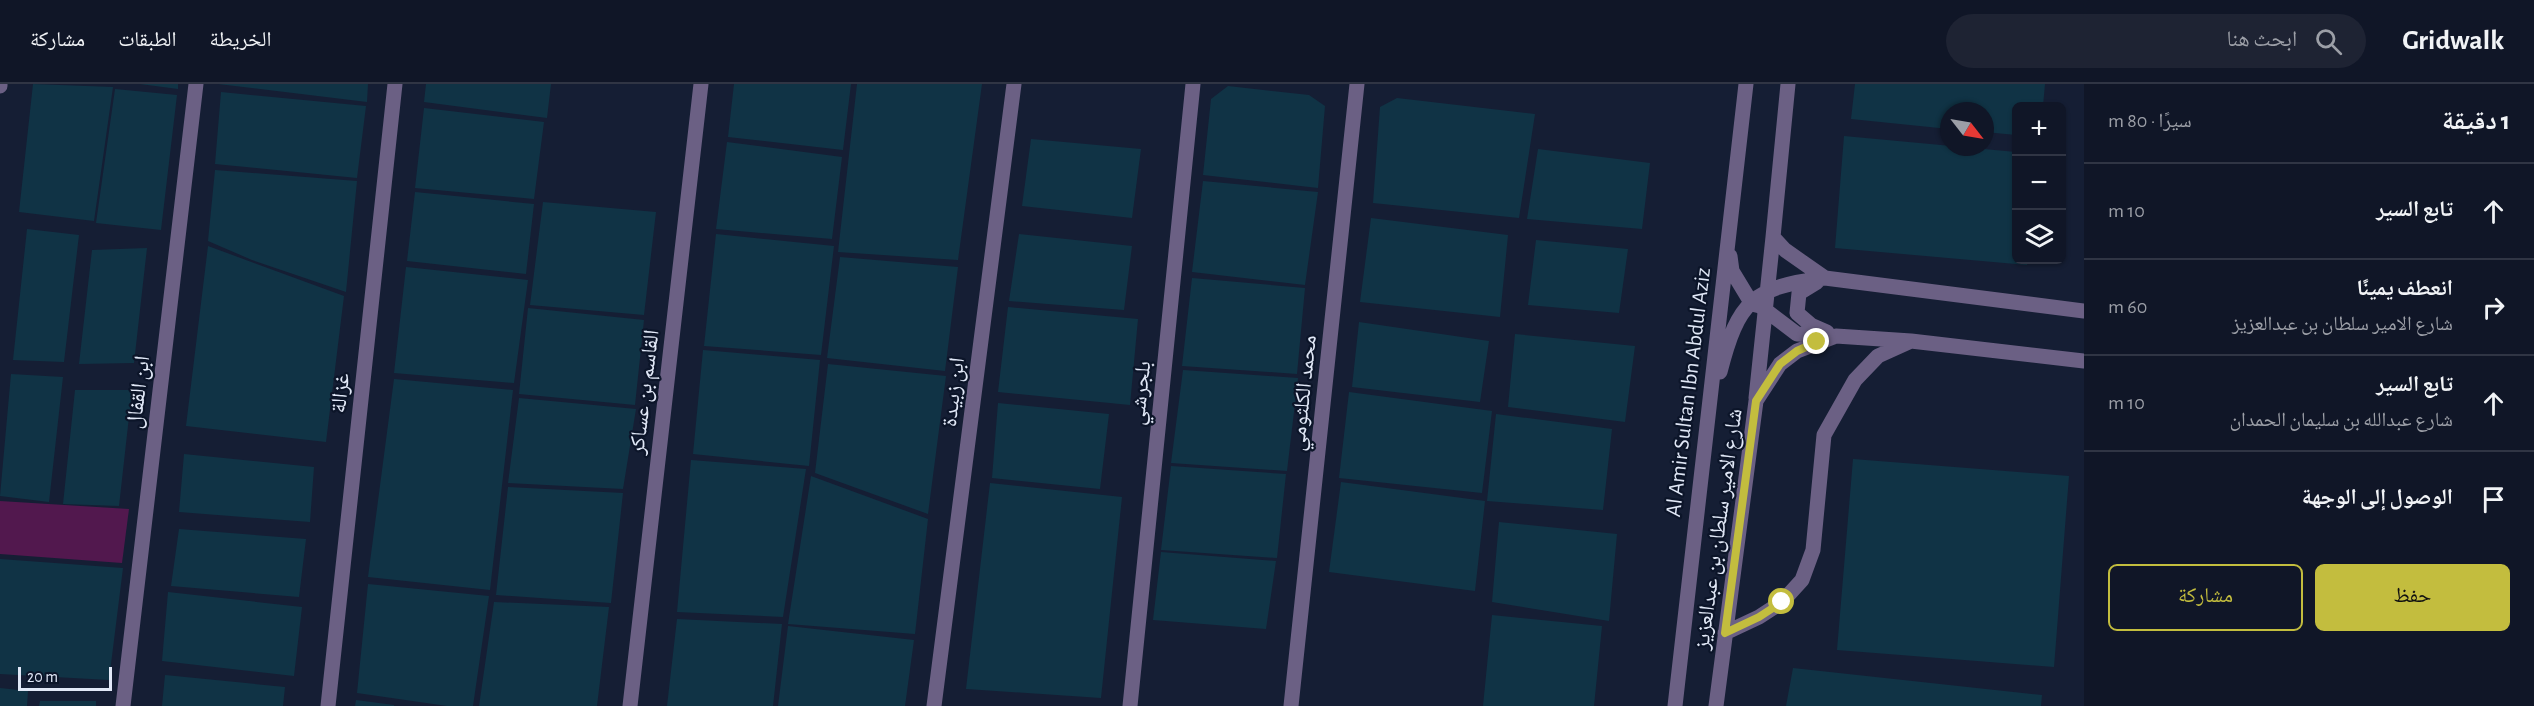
<!DOCTYPE html>
<html lang="ar">
<meta charset="utf-8">
<style>
body{margin:0;font-family:"Alegreya Sans","Noto Naskh Arabic",sans-serif;background:#1e2333;color:#f1f3f6;direction:rtl}
.controls{position:absolute;right:18px;top:18px;display:grid;overflow:hidden;border-radius:9px;box-shadow:0 2px 4px #0004}
.controls button{width:54px;height:54px;display:grid;place-items:center;padding:0;border:0;border-bottom:2px solid #303544;background:#101627;color:#f1f3f6;font:30px sans-serif}
.compass{position:absolute;left:1940px;top:18px;width:54px;height:54px;border-radius:50%;background:#101627;box-shadow:0 2px 4px #0004;rotate:121deg}
.scale{position:absolute;left:18px;bottom:15px;width:94px;box-sizing:border-box;padding-left:6px;border:3px solid #e1e8f7;border-top:0;font-size:16px;line-height:21px;white-space:nowrap;color:#e1e8f7;-webkit-text-stroke:4px #0c1529;paint-order:stroke}
.stop{position:absolute;width:18px;height:18px;margin:-14px;border:4px solid #c3bd3e;border-radius:50%;background:#fff}
.stop.end{background:#c3bd3e;border-color:#fff;box-shadow:0 2px 6px #0008}
.list{margin:0;padding:0;list-style:none}
h2{display:flex;justify-content:space-between;align-items:center;height:78px;margin:0;padding:0 24px;font-size:26px}
h2 small{font-size:20px;font-weight:400;color:#9c9fa7}
.list li{display:grid;grid-template-columns:39px 1fr auto;gap:18px;align-items:center;box-sizing:border-box;height:96px;padding:0 24px;border-top:2px solid #303544}
.list b{display:block;font-size:22px;white-space:nowrap}
.list p{margin:0;font-size:20px;white-space:nowrap;color:#9c9fa7}
.list em{font-size:20px;font-style:normal;color:#9c9fa7}
.actions{display:flex;gap:12px;padding:18px 24px}
.actions a{flex:1;padding:14px 0;border:2px solid #c3bd3e;border-radius:9px;text-align:center;font-size:21px;color:#c3bd3e}
.actions .main{background:#c3bd3e;color:#111}
.icon{flex:none;width:33px;height:33px;fill:none;stroke:currentColor;stroke-width:2;stroke-linecap:round;stroke-linejoin:round}
.map{position:relative;flex:none;width:2084px;height:622px;overflow:hidden;direction:ltr}
header{display:flex;align-items:center;gap:36px;box-sizing:border-box;height:84px;padding:0 30px;background:#101627;border-bottom:2px solid #303544}
header strong{font-size:28px}
nav{display:flex;gap:33px;margin-inline-start:auto;font-size:21px}
.search{width:420px;height:54px;background:#1e2333;display:flex;align-items:center;gap:15px;box-sizing:border-box;padding:0 21px;border-radius:33px;color:#9c9fa7;font-size:22px}
main{display:flex}
aside{flex:1;background:#101627}
.map>svg:first-child{display:block}
</style>
<header>
<strong>Gridwalk</strong>
<div class="search"><svg class="icon" aria-label="search" viewBox="0 0 24 24"><circle cx="10" cy="10" r="6"/><path d="M15 15l6 6"/></svg>ابحث هنا</div>
<nav><a>الخريطة</a><a>الطبقات</a><a>مشاركة</a></nav>
</header>
<main>
<aside>
<h2>1 دقيقة<small>سيرًا · 80 m</small></h2>
<ul class="list">
<li><svg class="icon" aria-label="ahead" viewBox="0 0 24 24"><path d="M12 20V5M6 11l6-6 6 6"/></svg><div><b>تابع السير</b></div><em>10 m</em></li>
<li><svg class="icon" aria-label="right" viewBox="0 0 24 24"><path d="M7 20v-9h11M14 6l5 5-5 5"/></svg><div><b>انعطف يمينًا</b><p>شارع الامير سلطان بن عبدالعزيز</p></div><em>60 m</em></li>
<li><svg class="icon" aria-label="ahead" viewBox="0 0 24 24"><path d="M12 20V5M6 11l6-6 6 6"/></svg><div><b>تابع السير</b><p>شارع عبدالله بن سليمان الحمدان</p></div><em>10 m</em></li>
<li><svg class="icon" aria-label="arrive" viewBox="0 0 24 24"><path d="M6 21V4h12l-3 4 3 4H6"/></svg><div><b>الوصول إلى الوجهة</b></div></li>
</ul>
<div class="actions"><a class="main">حفظ</a><a>مشاركة</a></div>
</aside>
<div class="map">
<svg width="2084" height="622" viewBox="0 0 2084 622">
<rect width="100%" height="100%" fill="#151e34"/>
<!-- green -->
<path fill="#52184e" d="M0 417 129 425 122 479 0 470Z"/>
<!-- building -->
<path fill="#103345" d="M33 0 113 3 94 137 19 128Z
M140 0H178V5Z
M218 0H368L367 18Z
M426 0H551L547 34 424 18Z
M734 0H851L843 66 728 53Z
M857 0H982L958 176 838 168Z
M1855 0H2045L2043 22H2016V51L1985 48V27H1949V45L1851 35Z
M1228 2 1309 11 1325 22 1318 104 1203 91 1211 15Z
M115 5 177 11 161 146 96 139Z
M221 8 366 22 357 94 215 80Z
M1397 14 1535 30 1519 134 1373 119 1380 23Z
M424 24 544 38 534 115 415 104Z
M1844 52 2016 68V176H2028L2027 181 1835 164Z
M1031 55 1141 65 1132 134 1022 122Z
M727 58 842 73 832 155 716 145Z
M1538 65 1650 79 1642 145 1527 135Z
M215 86 357 97 346 208 252 176 208 157Z
M1203 97 1318 108 1305 201 1192 188Z
M415 108 534 120 526 190 407 177Z
M543 118 656 128 644 231 530 221Z
M1371 134 1508 151 1500 233 1360 218Z
M27 145 79 151 64 278 13 276Z
M716 150 834 162 821 271 704 262Z
M1019 150 1132 162 1124 226 1009 217Z
M1536 156 1628 165 1619 229 1528 221Z
M208 162 344 212 326 358 186 342Z
M147 164 134 279 79 280 92 166Z
M840 173 958 183 945 287 827 274Z
M406 183 528 196 514 299 394 289Z
M1192 194 1305 204 1297 290 1182 282Z
M1008 223 1138 235 1130 321 998 308Z
M528 224 644 236 635 321 519 310Z
M1359 238 1489 257 1480 318 1352 303Z
M1515 250 1635 262 1625 338 1508 323Z
M703 266 820 276 809 382 693 370Z
M828 280 946 292 928 430 815 389Z
M1183 286 1298 294 1287 387 1171 379Z
M11 290 63 293 49 418 0 412Z
M394 295 513 306 490 506 368 493Z
M75 306H132L119 422 63 420Z
M1349 308 1492 327 1482 409 1339 394Z
M519 314 636 325 623 405 508 399Z
M998 319 1109 330 1100 405 992 394Z
M1496 330 1612 345 1603 426 1487 417Z
M184 370 314 383 310 438 179 428Z
M1853 375 2069 392 2054 583 1837 566Z
M691 376 806 385 783 533 677 528Z
M1171 382 1286 390 1277 474 1161 466Z
M811 392 928 435 915 550 788 540Z
M1341 398 1485 417 1475 507 1329 488Z
M990 399 1122 413 1101 614 966 605Z
M508 403 623 409 611 519 496 511Z
M1499 438 1617 450 1609 537 1492 518Z
M179 445 306 455 299 513 171 502Z
M1161 468 1276 477 1266 545 1153 536Z
M0 475 123 484 109 596 0 590Z
M368 500 489 512 473 622H447L357 609Z
M168 508 302 523 294 592 162 577Z
M494 518 609 523 597 622H479Z
M1492 531 1602 542 1594 622H1483Z
M677 535 782 540 773 622H667Z
M788 542 914 556 905 622H778Z
M1793 584 2042 611 2041 622H1786Z
M165 591 285 603 283 622H162Z
M0 604 28 607 27 622H0Z
M356 616 394 621V622H355Z
M40 617H96V622H39Z"/>
<g fill="none" stroke-linecap="round" stroke-linejoin="round">
<!-- minor -->
<path stroke="#6b6084" stroke-width="15" d="M1788 0 1773 153 1785 166 1825 194
M0 2V0
M1730 172 1732 187 1752 220 1760 222 1797 250 1827 251
M1817 198 1799 209 1797 229 1811 241 1827 248
M1720 288C1738 217 1753 203 1825 194L2084 227
M1756 314 1773 153
M1725 549 1759 533 1782 518 1802 496 1813 466 1824 351 1855 296 1878 272 1909 258
M123 622 196 0
M328 622 395 0
M630 622 701 0
M934 622 1014 0
M1130 622 1193 0
M1291 622 1357 0
M1675 622 1746 0
M1716 622 1756 317 1780 280 1797 267 1836 252 1911 257 2084 277"/>
</g>
<g fill="none" stroke-linecap="round" stroke-linejoin="round">
<!-- route -->
<path stroke="#c3bd3e" stroke-width="8" d="M1782 518 1759 533 1725 549 1756 317 1780 280 1797 267 1817 258"/>
</g>
<g text-anchor="middle" stroke-width="4.5" stroke-linejoin="round" paint-order="stroke">
<!-- street labels -->
<g font-size="22" fill="#e1e8f7" stroke="#0c1529">
<text transform="translate(137 308) rotate(-83)" y="8">ابن القفال</text>
<text transform="translate(643 308) rotate(-83)" y="8">القاسم بن عساكر</text>
<text transform="translate(952 308) rotate(-83)" y="8">ابن زبيدة</text>
<text transform="translate(1687 308) rotate(-83)" y="8">Al Amir Sultan Ibn Abdul Aziz</text>
<text transform="translate(339 309) rotate(-84)" y="8">غزالة</text>
<text transform="translate(1139 309) rotate(-84)" y="8">بلجرشي</text>
<text transform="translate(1302 309) rotate(-84)" y="8">محمد الكلثومي</text>
<text transform="translate(1717 445) rotate(-82)" y="8">شارع الامير سلطان بن عبدالعزيز</text>
</g>
</g>
</svg>
<div class="controls">
<button>+</button>
<button>−</button>
<button><svg class="icon" aria-label="layers" viewBox="0 0 24 24"><path d="M12 4l9 5-9 5-9-5zM3 14l9 5 9-5"/></svg></button>
</div>
<svg class="compass" viewBox="-18 -18 36 36"><path d="M0-13l5 13h-10z" fill="#e53935"/><path d="M0 13l5-13h-10z" fill="#9c9fa7"/></svg>
<div class="scale">20 m</div>
<div class="stop" style="left:1782px;top:518px"></div>
<div class="stop end" style="left:1817px;top:258px"></div>
</div>
</main>
